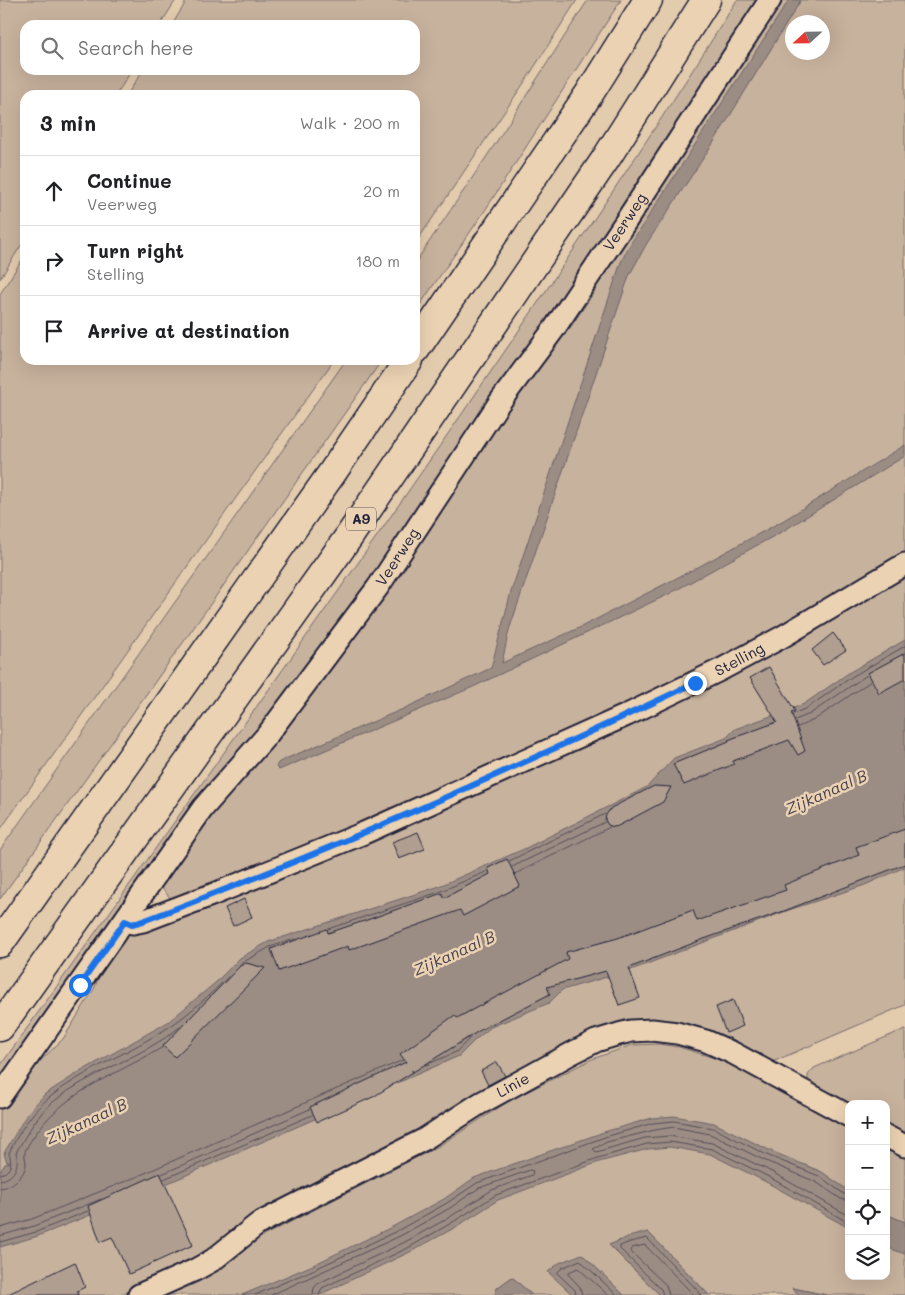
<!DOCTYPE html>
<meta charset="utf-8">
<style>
body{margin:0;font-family:Mali,sans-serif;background:#f2f2f2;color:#202124}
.controls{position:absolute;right:15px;bottom:15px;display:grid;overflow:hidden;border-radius:10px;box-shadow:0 5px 20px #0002}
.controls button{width:45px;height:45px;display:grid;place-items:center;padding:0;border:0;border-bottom:1px solid #e0e0e0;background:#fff;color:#202124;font:25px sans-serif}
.compass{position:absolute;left:785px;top:15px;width:45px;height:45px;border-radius:50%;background:#fff;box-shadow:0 5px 20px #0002;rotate:248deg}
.stop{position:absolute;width:15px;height:15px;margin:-11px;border:4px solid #1a73e8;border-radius:50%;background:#fff}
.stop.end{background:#1a73e8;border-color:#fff;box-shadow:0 1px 5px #0008}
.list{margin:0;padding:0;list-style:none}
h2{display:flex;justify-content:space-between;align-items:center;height:65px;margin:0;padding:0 20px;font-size:21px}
h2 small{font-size:16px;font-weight:400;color:#757577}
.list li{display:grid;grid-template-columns:32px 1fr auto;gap:15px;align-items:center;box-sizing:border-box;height:70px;padding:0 20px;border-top:1px solid #e0e0e0}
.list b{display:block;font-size:19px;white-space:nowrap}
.list p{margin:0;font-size:16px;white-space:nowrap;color:#757577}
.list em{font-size:16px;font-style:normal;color:#757577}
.icon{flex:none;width:28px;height:28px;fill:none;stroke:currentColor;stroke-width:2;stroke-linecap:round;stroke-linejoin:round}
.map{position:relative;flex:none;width:905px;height:1295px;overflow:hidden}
.search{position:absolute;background:#fff;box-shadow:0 5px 20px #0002;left:20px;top:20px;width:400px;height:55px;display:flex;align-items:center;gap:12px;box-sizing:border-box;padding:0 18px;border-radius:15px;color:#757577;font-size:19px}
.panel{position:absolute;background:#fff;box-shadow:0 5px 20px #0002;left:20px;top:90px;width:400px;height:275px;border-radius:15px}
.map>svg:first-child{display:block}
</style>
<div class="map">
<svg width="905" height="1295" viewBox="0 0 905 1295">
<rect width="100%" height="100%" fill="#e3cbae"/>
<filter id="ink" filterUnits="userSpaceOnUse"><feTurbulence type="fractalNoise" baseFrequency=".02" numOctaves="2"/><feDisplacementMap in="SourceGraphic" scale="10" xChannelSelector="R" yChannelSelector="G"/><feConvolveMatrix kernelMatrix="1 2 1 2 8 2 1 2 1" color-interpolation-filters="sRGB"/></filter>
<g filter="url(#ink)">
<!-- green -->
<path fill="#c7b29d" stroke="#746a6c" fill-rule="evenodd" d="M0 0H176L160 25H25V70H132L116 95H25V239L0 279Z
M187 0H577L528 77 415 244V95H127L143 70H415V25H172Z
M588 0H621L484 212 415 312V263L493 147Z
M737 0H761L376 577 292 688 249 739 206 794 0 1083V1066C179 815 360 565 533 310 602 207 672 105 737 0Z
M778 0H905V557L787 629 419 803 171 899 160 886 549 347 570 328 595 291 603 266ZM792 22H822V52H792Z
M25 255V360H334L0 830V294Z
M346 360H382L202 616 0 899V850Z
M905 569V1005L770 1063 640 1023 199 1261 119 1295H0V1111L33 1068 63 1039 94 989 107 957 123 938 132 931 305 864Z
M905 1029V1139L886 1129V1104H849V1110L808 1084V1075L814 1068Z
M658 1044 679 1047 727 1062 849 1123V1276H886V1143L905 1153V1295H827L793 1288 800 1295H709L648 1232 609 1245 660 1295H624L582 1254 549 1272 573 1295H532L512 1277 497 1288 495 1295H157L261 1235H265L439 1146 509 1101 592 1059 632 1045Z"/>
<!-- water -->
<path fill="#9c8d84" stroke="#6b6267" d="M789 0H801L712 145 647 243 629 276 509 630 502 663 581 627 700 566 784 520 905 445V456L783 531 669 594 473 687 279 770 276 767 278 763 283 760 403 709 491 668 511 592 621 262 629 246Z
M905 640V867L865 885 789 910 631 970 562 990 549 1003 491 1027 474 1041 459 1056 143 1194 38 1236 0 1247V1172L5 1164 10 1162H7L4 1154 6 1152 4 1153 27 1114 45 1094 78 1073 168 1022 215 983 240 958 268 942 437 887 524 849 647 787 674 758 726 738 735 729 804 704 850 672Z
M674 1116 714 1123 771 1151 822 1172 849 1191V1228L766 1182 710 1154 670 1147 648 1149 599 1162 498 1200 456 1227 410 1252 319 1295H242L313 1265 394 1226 444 1199 474 1178 604 1132 652 1118Z
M886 1214 905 1222V1254L886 1247Z
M648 1232 709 1295H660L609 1245 628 1237Z
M582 1254 624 1295H573L548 1272 559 1263Z
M512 1277 532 1295H495L497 1288Z
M792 1288 827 1295H800Z"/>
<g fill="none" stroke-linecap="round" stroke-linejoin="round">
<!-- shore -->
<path stroke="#534d58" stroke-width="1" d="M793 714 807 708 853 676 905 646
M795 720 810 714 867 675
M798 727 814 720 871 681
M509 861 605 814
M512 867 605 822
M515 874 610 827
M328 929 439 892 488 871
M240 964 270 947 295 939
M426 1065 456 1052 470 1038
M0 1174C12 1172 12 1162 9 1153 18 1133 33 1110 50 1097 86 1069 131 1052 169 1027 189 1014 211 994 228 977
M162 1174 310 1109
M164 1179 312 1115
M0 1180C14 1179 20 1165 16 1153L18 1149C28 1132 38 1114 53 1102 91 1071 142 1058 180 1027
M0 1188C12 1187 25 1176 26 1164 26 1160 24 1156 25 1152 26 1146 39 1129 44 1123 74 1088 123 1071 163 1047
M849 1201 841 1199 816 1182 766 1161 710 1134 674 1127 655 1130 607 1142 593 1149 596 1152 645 1138 669 1136 712 1143 772 1172 849 1216
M0 1228 32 1219 136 1177 403 1060
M0 1236 34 1226 101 1199
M0 1242 36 1232 88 1211
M255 1295 315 1269 397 1231 447 1203 477 1183 605 1137 653 1123 674 1121 713 1128 769 1156 819 1176 844 1194 849 1195
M271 1295 400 1236 450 1208 479 1188 530 1170 533 1171 532 1175 492 1190 450 1217 405 1242 319 1283 314 1288 313 1295
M319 1295 322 1288 408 1248 453 1222 496 1195 598 1158 647 1144 670 1142 712 1149 769 1177 849 1223
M576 1295 575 1290 557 1273 562 1268 580 1260 617 1295
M582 1295 580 1287 568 1274 569 1272 578 1268 608 1295
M663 1295 661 1289 620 1249V1246L630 1242 647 1238 702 1295
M669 1295 666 1285 631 1252 632 1248 645 1245 694 1295"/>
</g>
<!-- building -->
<path fill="#b09f90" stroke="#22223b" d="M833 633 846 650 823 665 812 650Z
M905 653V679L879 693 868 673Z
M769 667 795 711 791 712 805 751 798 755 789 740 733 761 734 764 684 785 673 764 729 741 728 740 777 722 750 678Z
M654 786 671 787 663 802 618 826 614 827 608 825 605 820 606 815 611 808Z
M905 829V864L784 911 704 939 629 968 640 998 619 1005 606 971 547 987 550 994 482 1029 413 1072 412 1070 413 1072 373 1097 317 1122 310 1107 406 1062 400 1054 455 1015 457 1018 568 959 566 952 618 938 693 910 697 921 786 890 784 885 859 855 856 847Z
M418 832 425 849 399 859 392 842Z
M507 859 520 886 463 916 460 910 349 950 348 946 279 971 271 949 327 929 328 933 370 919 442 893 444 898 490 874 488 868Z
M244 899 252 917 233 926 225 908Z
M246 963 265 968 175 1057 163 1046 240 966Z
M733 1000 743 1026 726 1033 716 1007Z
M497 1062 505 1076 488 1085 481 1071Z
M160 1173 193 1245 129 1274 112 1237 100 1242 88 1206Z
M75 1262 85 1287 77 1291 78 1295H6Z"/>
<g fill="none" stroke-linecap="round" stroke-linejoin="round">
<defs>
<g id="street">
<path id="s1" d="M125 921 133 923 143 921 214 894 364 833 627 715 722 669 782 637 905 564"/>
<path id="s2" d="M0 1097 203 808 268 734 378 587 499 403 554 329 626 221 770 0"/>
<path d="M886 1136 905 1146"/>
<path id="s3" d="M139 1295 195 1270 213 1260 258 1224 423 1140 479 1104 574 1052 596 1041 619 1034 631 1031 652 1030 677 1033 706 1041 733 1053 849 1116"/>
</g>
<path id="highway" d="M415 350 589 94 648 0
M0 943 332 473 409 360
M0 1027 348 538 605 160 706 0"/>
</defs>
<!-- street casing -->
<use href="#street" stroke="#22223b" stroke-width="25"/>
<!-- highway casing -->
<use href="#highway" stroke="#22223b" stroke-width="31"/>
<!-- street -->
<use href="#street" stroke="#ebd2b3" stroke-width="21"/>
<!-- highway -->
<use href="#highway" stroke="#ebd2b3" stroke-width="28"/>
</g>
</g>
<g fill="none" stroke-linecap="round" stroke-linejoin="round" filter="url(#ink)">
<!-- route -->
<path stroke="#1a73e8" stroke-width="6" d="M80 985 125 921 132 924 143 921C331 851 513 769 695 683"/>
</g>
<g text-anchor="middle" stroke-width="5" stroke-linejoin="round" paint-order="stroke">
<!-- shield labels -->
<rect fill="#ebd2b3" stroke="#5e575f" stroke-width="1" x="346" y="507.5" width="30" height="23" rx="4"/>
<g font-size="14" font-weight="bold" fill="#22223b">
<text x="361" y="524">A9</text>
</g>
<!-- street labels -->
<g font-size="15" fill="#22223b" stroke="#ebd2b3">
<text dy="5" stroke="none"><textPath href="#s2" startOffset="1076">Veerweg</textPath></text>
<text dy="5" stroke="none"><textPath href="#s2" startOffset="671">Veerweg</textPath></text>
<text dy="5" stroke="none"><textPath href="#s1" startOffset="670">Stelling</textPath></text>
<text dy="5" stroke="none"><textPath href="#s3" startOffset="430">Linie</textPath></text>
</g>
<!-- water labels -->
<g font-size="16" font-style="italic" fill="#474251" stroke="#ebd2b3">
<text transform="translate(826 792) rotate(-24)" y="6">Zijkanaal B</text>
<text transform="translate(454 953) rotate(-24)" y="6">Zijkanaal B</text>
<text transform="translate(86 1121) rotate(-25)" y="6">Zijkanaal B</text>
</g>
</g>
</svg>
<div class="controls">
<button>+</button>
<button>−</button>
<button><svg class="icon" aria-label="locate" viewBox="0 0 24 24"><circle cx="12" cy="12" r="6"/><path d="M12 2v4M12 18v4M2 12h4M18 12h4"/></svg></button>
<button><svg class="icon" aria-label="layers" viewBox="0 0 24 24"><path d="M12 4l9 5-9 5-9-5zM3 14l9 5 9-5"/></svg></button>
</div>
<svg class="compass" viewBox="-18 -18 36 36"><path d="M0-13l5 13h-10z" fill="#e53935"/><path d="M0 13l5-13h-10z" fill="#757577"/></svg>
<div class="stop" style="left:80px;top:985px"></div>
<div class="stop end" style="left:695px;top:683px"></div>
<div class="search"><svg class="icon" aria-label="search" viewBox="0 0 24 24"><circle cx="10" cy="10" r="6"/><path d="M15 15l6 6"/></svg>Search here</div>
<section class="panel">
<h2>3 min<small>Walk · 200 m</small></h2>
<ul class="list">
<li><svg class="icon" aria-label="ahead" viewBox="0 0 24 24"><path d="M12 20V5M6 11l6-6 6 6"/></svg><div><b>Continue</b><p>Veerweg</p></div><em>20 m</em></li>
<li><svg class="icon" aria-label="right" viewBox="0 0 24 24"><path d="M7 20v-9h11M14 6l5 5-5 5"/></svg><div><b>Turn right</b><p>Stelling</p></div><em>180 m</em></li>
<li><svg class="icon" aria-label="arrive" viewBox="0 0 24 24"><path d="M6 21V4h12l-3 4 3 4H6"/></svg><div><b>Arrive at destination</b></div></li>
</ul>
</section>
</div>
